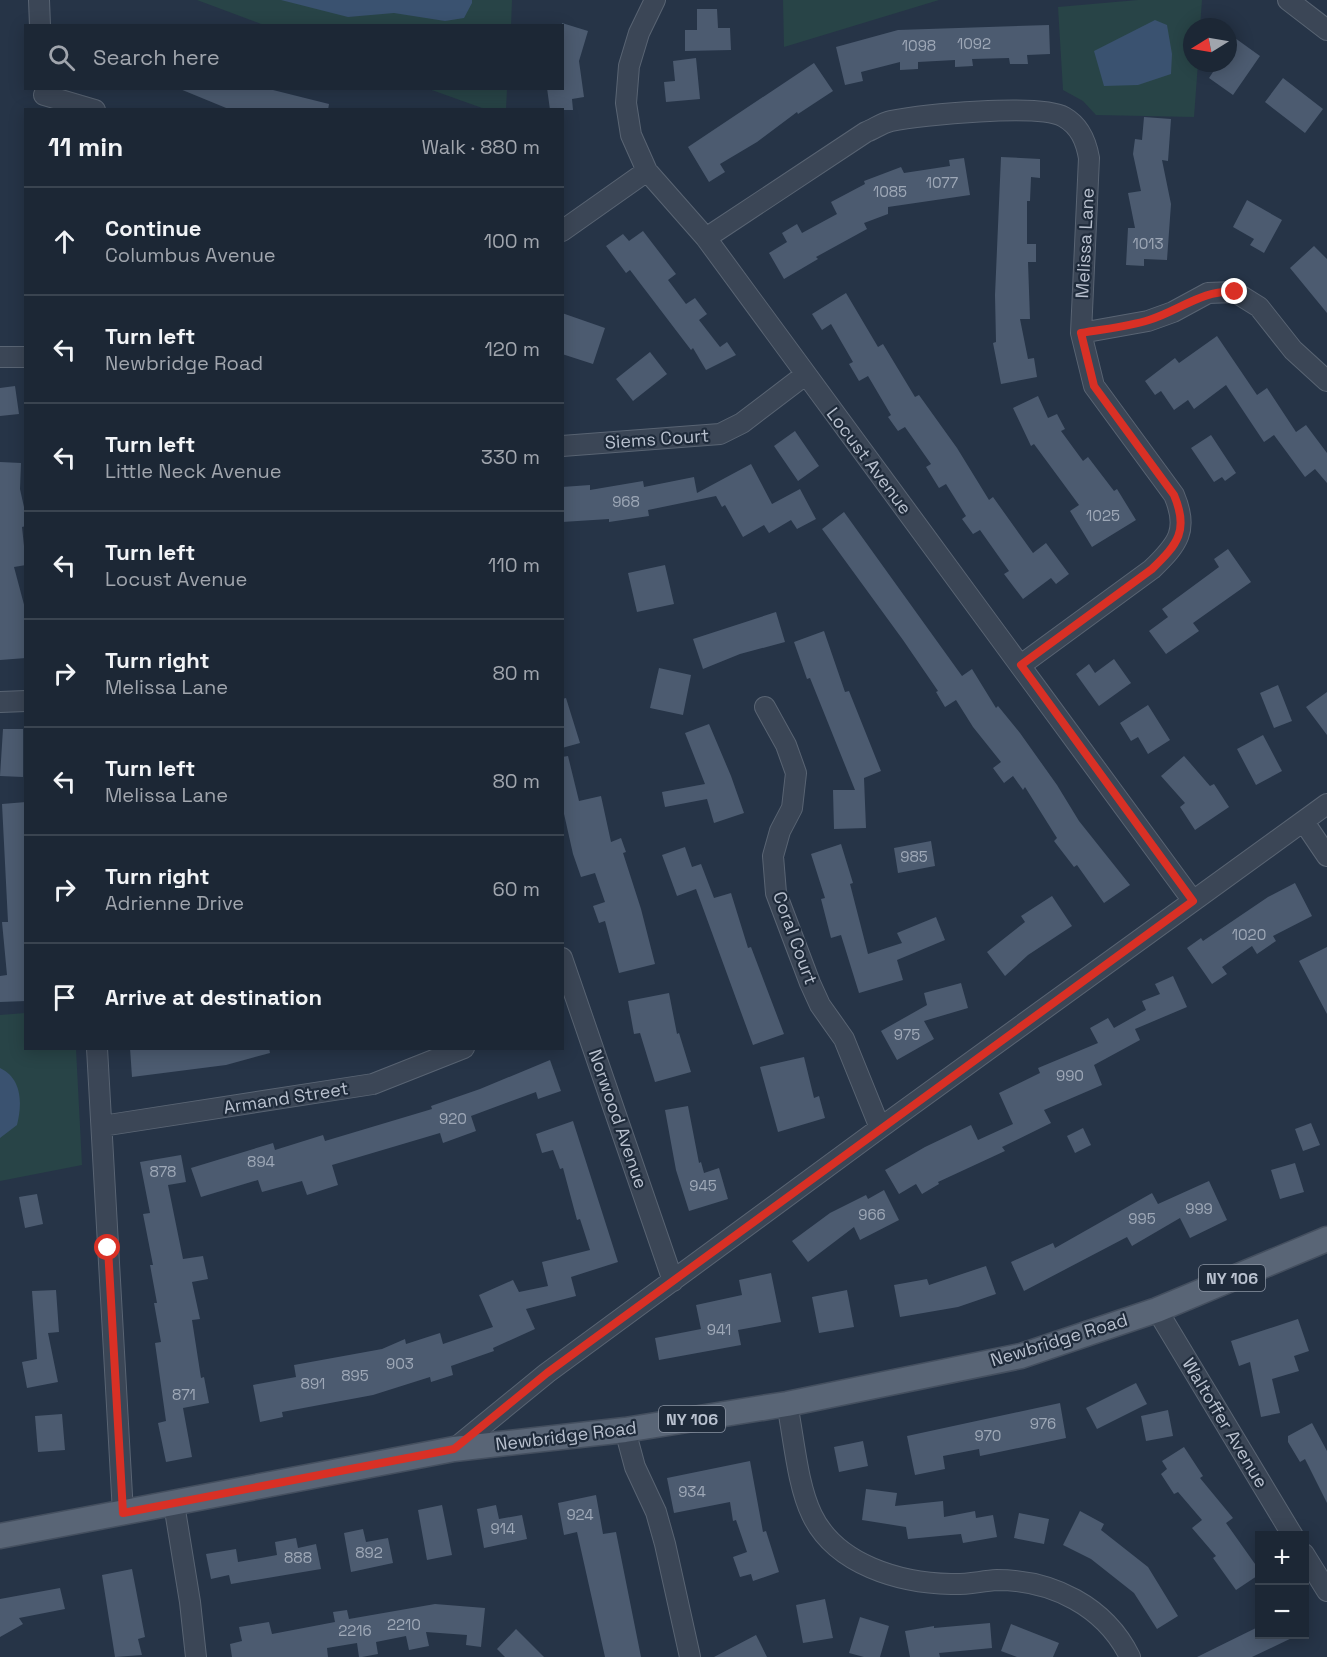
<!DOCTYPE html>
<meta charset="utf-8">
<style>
body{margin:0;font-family:"Space Grotesk",sans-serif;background:#252f3d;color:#f1f3f6}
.controls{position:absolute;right:18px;bottom:18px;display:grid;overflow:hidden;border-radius:0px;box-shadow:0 3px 15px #0003}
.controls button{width:54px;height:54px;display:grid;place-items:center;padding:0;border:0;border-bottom:2px solid #3a4450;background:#1c2735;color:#f1f3f6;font:30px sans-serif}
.compass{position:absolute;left:1183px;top:18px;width:54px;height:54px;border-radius:50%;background:#1c2735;box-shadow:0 3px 15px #0003;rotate:259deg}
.stop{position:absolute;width:18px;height:18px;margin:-14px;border:4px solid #d93025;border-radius:50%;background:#fff}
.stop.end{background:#d93025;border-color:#fff;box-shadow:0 2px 6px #0008}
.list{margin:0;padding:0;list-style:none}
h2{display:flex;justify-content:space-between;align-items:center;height:78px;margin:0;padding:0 24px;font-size:26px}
h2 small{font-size:20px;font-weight:400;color:#a0a5ad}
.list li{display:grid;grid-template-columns:39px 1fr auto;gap:18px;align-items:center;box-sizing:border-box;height:108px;padding:0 24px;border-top:2px solid #3a4450}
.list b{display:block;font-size:22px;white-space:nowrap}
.list p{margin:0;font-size:20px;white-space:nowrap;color:#a0a5ad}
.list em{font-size:20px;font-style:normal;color:#a0a5ad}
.icon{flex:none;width:33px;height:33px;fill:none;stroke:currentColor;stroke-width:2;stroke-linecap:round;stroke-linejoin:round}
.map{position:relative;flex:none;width:1327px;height:1657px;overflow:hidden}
.search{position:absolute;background:#1c2735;box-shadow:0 3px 15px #0003;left:24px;top:24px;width:540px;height:66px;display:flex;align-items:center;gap:15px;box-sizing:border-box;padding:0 21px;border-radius:0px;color:#a0a5ad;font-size:22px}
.panel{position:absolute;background:#1c2735;box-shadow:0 3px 15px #0003;left:24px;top:108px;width:540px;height:942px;border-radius:0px}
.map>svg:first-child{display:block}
</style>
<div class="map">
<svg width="1327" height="1657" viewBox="0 0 1327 1657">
<rect width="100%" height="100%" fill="#263447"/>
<!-- green -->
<path fill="#284447" d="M197 0H512L511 26 264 25Z
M783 0H939L784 47Z
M1138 0H1202L1200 27H1192V63H1198L1194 117 1096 115 1083 101 1063 90 1058 7Z
M429 89H507L506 109H485Z
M25 1013 26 1048 76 1049 82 1165 0 1181V1015Z"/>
<!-- water -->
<path fill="#3a5270" d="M281 0H472V3L464 18 445 21 394 13 348 17Z
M1155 20 1167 25 1172 54 1171 74 1138 85 1104 86 1094 51Z
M0 1068C23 1079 22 1105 17 1125L0 1138Z"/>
<!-- building -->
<path fill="#4c5b70" d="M697 9H717L718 28H730L731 50 685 51V30H697Z
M562 23 588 31 579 61 584 97 572 99 573 110H550L547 88H562Z
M1049 25 1050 54 1027 55 1028 64H1010L1009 58 972 59 973 66 955 67V60L918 62V69L900 70V62L861 72 863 81 845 85 836 47 898 30Z
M1228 33 1260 56 1233 95 1209 78 1219 63H1228Z
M696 58 700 99 666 102 664 82 675 81 673 61Z
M814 63 833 91 798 114 797 112 757 142 720 164 725 172 709 182 688 147Z
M1283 78 1323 109 1305 133 1265 102Z
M265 88 329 104 328 110H231L180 89Z
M1144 117 1171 119 1168 161 1162 160 1171 204 1167 260 1144 259V266L1126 265 1128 228H1135L1128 193 1141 191 1133 154 1135 139 1142 140Z
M1001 157 1040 159V178L1031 177 1030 201H1027V244H1036V262H1028L1030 319H1020L1028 359 1034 358 1037 377 1001 384 993 343 996 342 995 295Z
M964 158 970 195 888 207V214L864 223 867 229 816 257 818 259 784 279 769 253 787 242 782 233 797 224 802 233 837 214 831 202 865 184 864 181 901 167 904 173 950 166 949 160Z
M1247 200 1282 220 1264 253 1250 245 1254 239 1233 227Z
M643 231 676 274 668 280 686 304 695 298 707 314 699 320 720 347 727 342 736 355 706 370 693 348 691 350 630 270 626 273 606 246 623 234 629 241Z
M1314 246 1327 259V313L1290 268Z
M846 293 878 347 883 344 915 397 919 395 957 448 989 500 993 497 1033 553 1046 543 1069 574 1056 584 1051 578 1023 599 1004 574 1009 571 980 530 973 534 962 519 966 516 946 484 939 488 926 467 931 464 905 427 898 431 888 417 891 415 868 376 859 381 849 364 853 362 831 324 822 330 812 314Z
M562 313 605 328 593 364 562 354Z
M1217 336 1257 395 1267 388 1296 432 1306 425 1327 453V483L1315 469 1305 477 1274 435 1264 442 1226 385 1194 409 1188 400 1174 410 1161 391 1155 395 1145 381 1175 358 1179 363Z
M650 352 667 374 633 401 616 379Z
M15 386 19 414 0 416V388Z
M1038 396 1048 418 1057 414 1065 429 1061 431 1083 461 1088 457 1114 491 1117 489 1136 520 1092 547 1070 511 1079 505 1034 444 1031 446 1013 408Z
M795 431 819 466 798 481 774 446Z
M1211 435 1236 473 1225 481 1222 477 1214 482 1191 448Z
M0 462 21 463 20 489 26 516V526L22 527 26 565 14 567 26 612V658L0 660Z
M751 464 772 504 800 489 816 519 797 529 791 520 769 533 764 525 743 537 725 505 722 507 716 496 648 510 649 516 609 522V519L562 522V487L590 485V490L643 481 644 487 694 477 697 493Z
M844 512 962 676 972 669 996 708 998 706 1020 733 1057 785 1079 821 1130 885 1104 903 1077 865 1074 867 1054 841 1057 838 1025 787 1023 790 1013 776 1004 783 993 768 1001 762 973 727 956 700 945 707 936 692 938 691 903 640 822 529Z
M1228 549 1251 582 1193 623 1199 631 1166 654 1149 631 1168 617 1162 609 1219 567 1214 559Z
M665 565 674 604 637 612 628 573Z
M776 612 785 642 740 654 703 669 693 639Z
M824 631 845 692 849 691 881 771 864 778 866 828 834 829 833 790H855L810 678 807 679 794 642Z
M1114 659 1131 683 1099 706 1076 674 1089 664 1095 673Z
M659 668 691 675 683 715 650 708Z
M1278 685 1292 721 1274 728 1260 693Z
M1327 692V735L1306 707Z
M566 698 580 743 562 748V699Z
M1148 705 1170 740 1148 754 1138 737 1131 741 1120 723Z
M709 724 731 776 744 813 714 823 707 799 665 807 662 792 705 784 685 733Z
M3 729H23V777L0 776Z
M1263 735 1282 771 1256 785 1237 749Z
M568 756 579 801 601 796 611 842 621 838 626 852 623 853 641 909 655 964 619 973 605 921 599 923 593 906 605 902 595 873 581 877 573 854 562 805V757Z
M1184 756 1210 786 1214 784 1229 807 1195 830 1180 807 1185 803 1161 776Z
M26 802V1001L0 1002V976L7 975 2 922H8L2 804Z
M931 841 935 866 898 873 894 848Z
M841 844 853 883 850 884 868 954 902 943 897 933 936 917 945 940 897 960 903 980 859 993 841 935 831 938 821 899 825 898 811 854Z
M685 847 692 867 701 864 714 898 731 893 748 948 751 947 784 1034 753 1045 696 889 677 896 662 855Z
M1295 883 1312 916 1273 936 1276 941 1257 954 1252 946 1222 967 1227 974 1212 984 1187 948 1201 938 1203 941 1268 897Z
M1052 896 1072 926 1028 955 1005 976 987 952 1025 922 1021 916Z
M1327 947V1014L1299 961Z
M1173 976 1187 1007 1135 1029 1140 1040 1094 1065 1102 1085 1044 1110 1051 1123 1002 1147 1005 1151 938 1182 939 1184 922 1194 916 1184 899 1194 885 1170 925 1147 971 1125 978 1140 1013 1124 999 1093 1040 1073 1038 1068 1098 1043 1090 1028 1108 1018 1114 1028 1146 1010 1142 1001 1160 994 1155 984Z
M961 983 968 1008 924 1021 934 1039 897 1060 881 1031 927 1005 924 993Z
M669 993 677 1034 679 1033 691 1072 655 1082 640 1033 634 1034 628 1001Z
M130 1048H269L270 1053 226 1065 132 1077Z
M804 1057 814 1098 819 1096 825 1118 778 1132 760 1067Z
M550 1060 561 1091 538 1099 536 1092 471 1116 476 1131 443 1143 440 1133 332 1165 338 1185 307 1195 302 1181 262 1192 258 1180 201 1197 191 1168 273 1143 275 1150 323 1135 325 1141 432 1109 431 1106 480 1089Z
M688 1106 699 1163 701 1162 704 1173 719 1168 728 1199 689 1211 676 1170 665 1110Z
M573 1121 618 1262 571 1277 576 1296 526 1309 535 1329 493 1348 494 1351 451 1366 453 1375 431 1382 430 1377 373 1395 282 1412 283 1417 260 1422 253 1385 296 1377 294 1365 382 1349 405 1339 406 1344 440 1333 443 1344 493 1327 479 1295 513 1280 519 1292 548 1286 542 1262 590 1250 580 1219 577 1220 563 1168 560 1169 553 1150 542 1153 536 1134Z
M1311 1123 1320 1145 1303 1151 1295 1129Z
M1083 1128 1091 1145 1075 1153 1067 1136Z
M181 1155 186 1182 168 1185 183 1259 203 1256 208 1279 192 1282 200 1319 192 1320 201 1378 204 1377 209 1403 183 1408 192 1457 166 1462 158 1423 166 1421 155 1343 161 1342 154 1303H157L150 1265H153L143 1214 150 1213 140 1162Z
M1295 1163 1304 1192 1280 1199 1271 1170Z
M1209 1181 1227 1220 1190 1238 1180 1218 1132 1246 1127 1237 1024 1291 1011 1262 1053 1243 1055 1248 1152 1193 1158 1204Z
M884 1190 899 1220 860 1240 854 1227 808 1262 792 1241 830 1213 866 1195 868 1199Z
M37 1194 43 1224 25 1228 19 1197Z
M986 1266 996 1294 958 1307 900 1317 894 1285 927 1279 929 1285Z
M771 1273 781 1322 738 1330 741 1345 659 1360 655 1338 701 1329 696 1305 742 1295 739 1280Z
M56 1290 59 1332 48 1333 58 1382 27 1388 22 1362 37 1359 32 1291Z
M847 1290 854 1327 819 1333 812 1297Z
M1298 1319 1309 1351 1294 1356 1299 1371 1272 1379 1280 1413 1261 1417 1250 1362 1239 1366 1231 1341Z
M1136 1383 1147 1404 1097 1429 1086 1408Z
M1060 1403 1066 1438 980 1456 979 1449 943 1456 945 1469 915 1475 907 1436Z
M1168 1410 1173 1436 1146 1441 1141 1416Z
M62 1414 65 1450 38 1452 35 1416Z
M1312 1423 1327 1451V1503L1305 1459 1300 1462 1288 1442V1436Z
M863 1441 868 1466 839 1472 834 1447Z
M1184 1447 1203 1476 1200 1478 1233 1518 1226 1523 1260 1571V1574L1236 1590 1213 1558 1216 1556 1192 1528 1202 1520 1178 1492 1174 1494 1161 1474 1167 1469 1162 1461Z
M750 1461 763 1532 766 1531 779 1572 753 1581 751 1574 740 1577 733 1557 747 1552 736 1520 733 1521 730 1502 674 1513 667 1478Z
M866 1489 897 1493 895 1506 943 1501 944 1517 975 1511 976 1518 993 1515 997 1537 963 1543 961 1534 908 1539 906 1527 862 1520Z
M596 1495 603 1534 616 1532 641 1657H605L577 1532 564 1535 558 1503Z
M442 1505 452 1555 427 1560 418 1510Z
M496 1505 499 1519 522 1515 527 1539 484 1548 477 1509Z
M1080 1511 1104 1524 1101 1530 1148 1567 1178 1616 1157 1629 1134 1593 1091 1559 1063 1545Z
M1019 1513 1049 1519 1044 1544 1014 1538Z
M363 1529 366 1542 388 1538 393 1563 351 1572 344 1533Z
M296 1538 298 1548 316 1544 321 1569 231 1584 229 1575 211 1579 206 1554 236 1549 238 1562 277 1555 275 1542Z
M132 1569 145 1637 138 1639 142 1655 115 1657 102 1575Z
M60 1588 65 1609 19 1618 23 1624 0 1637V1599Z
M825 1599 833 1638 803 1643 796 1605Z
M435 1604 485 1608 481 1647 466 1645 467 1635 426 1632 429 1646 409 1650 406 1636 376 1642 378 1654 362 1657H359L357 1643 327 1648 328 1657H232L230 1644 242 1641 239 1627 269 1622 272 1634 335 1622 333 1612 347 1610 349 1619Z
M860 1617 889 1626 880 1657H864L849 1653Z
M990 1623 992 1648 939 1653 940 1657H910L905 1631 934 1626V1628Z
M1011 1624 1059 1643 1053 1657H1017L1001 1651Z
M1260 1626V1635H1298L1252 1657H1197Z
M516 1629 544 1657H505L497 1649Z
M756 1635 767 1657H714Z"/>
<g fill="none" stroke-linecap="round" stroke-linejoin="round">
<defs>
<path id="minor" d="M39 0 40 26
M655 0 639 33 629 66 626 103 631 135 647 171 706 238 1193 901
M1288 0 1327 30
M44 95 95 110
M562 231 647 171
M706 238 866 132C874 129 882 123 891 121 921 115 1039 103 1064 117 1080 126 1086 141 1089 158L1081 333 1094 386 1174 495C1189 530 1178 544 1152 569L1021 665
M1081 333 1148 321 1173 312 1208 293 1235 292 1259 307 1293 350 1327 381
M0 357H26
M562 446 720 434 742 423 805 375
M0 702 26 701
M765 707 786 745 796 773 792 808 780 831 773 856 776 893 810 983 820 1005 844 1039 880 1128
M1304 822 1327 856
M562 958 673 1281
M97 1048 123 1513
M102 1126 373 1084 464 1048
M1157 1310 1293 1536
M787 1404C794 1438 797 1484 812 1515 836 1565 900 1583 951 1584 966 1585 981 1581 997 1580 1052 1580 1105 1606 1130 1657
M625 1430 635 1467 656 1512 665 1544 690 1657
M454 1449 547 1373 880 1128 1327 804
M174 1504 190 1602 196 1657
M1304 1554 1327 1591"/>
<path id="major" d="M0 1536 454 1449 625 1430 787 1404 1021 1356 1157 1310 1327 1239"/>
</defs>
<!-- minor casing -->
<use href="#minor" stroke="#596473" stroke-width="22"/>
<!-- major casing -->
<use href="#major" stroke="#444f5f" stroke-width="27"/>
<!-- minor -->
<use href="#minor" stroke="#3b4656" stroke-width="20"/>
<!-- major -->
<use href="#major" stroke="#596576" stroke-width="24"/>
</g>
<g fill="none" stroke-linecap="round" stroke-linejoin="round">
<!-- route -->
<path stroke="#d93025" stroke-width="8" d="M108 1248 123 1513 454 1449 547 1373 1193 901 1021 665 1152 569C1178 544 1189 530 1174 495L1094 386 1081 333C1103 329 1127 327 1149 320 1179 311 1203 289 1235 292"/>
</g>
<g text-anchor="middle" stroke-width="4.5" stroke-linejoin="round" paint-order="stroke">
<!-- number labels -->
<g font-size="15" fill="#9ea8b7">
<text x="974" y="49">1092</text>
<text x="919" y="51">1098</text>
<text x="942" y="188">1077</text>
<text x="890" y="197">1085</text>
<text x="1148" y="249">1013</text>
<text x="626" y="507">968</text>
<text x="1103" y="521">1025</text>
<text x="914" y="862">985</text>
<text x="1249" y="940">1020</text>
<text x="907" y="1040">975</text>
<text x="1070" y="1081">990</text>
<text x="453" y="1124">920</text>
<text x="261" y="1167">894</text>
<text x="163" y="1177">878</text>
<text x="703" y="1191">945</text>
<text x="1199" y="1214">999</text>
<text x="872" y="1220">966</text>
<text x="1142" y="1224">995</text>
<text x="719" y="1335">941</text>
<text x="400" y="1369">903</text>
<text x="355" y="1381">895</text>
<text x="313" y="1389">891</text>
<text x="184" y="1400">871</text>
<text x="1043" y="1429">976</text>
<text x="988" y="1441">970</text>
<text x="692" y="1497">934</text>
<text x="580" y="1520">924</text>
<text x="503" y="1534">914</text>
<text x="369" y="1558">892</text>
<text x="298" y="1563">888</text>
<text x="404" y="1630">2210</text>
<text x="355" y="1636">2216</text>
</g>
<!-- shield labels -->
<g fill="#1f2b3b" stroke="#8b94a3" stroke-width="1.5">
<rect x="1199" y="1265" width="66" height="26" rx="4.5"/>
<rect x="659" y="1406" width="66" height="26" rx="4.5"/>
</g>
<g font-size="16" font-weight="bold" fill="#b9c1cf">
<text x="1232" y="1284">NY 106</text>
<text x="692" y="1425">NY 106</text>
</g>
<!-- street labels -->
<g font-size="18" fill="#b9c1cf" stroke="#1f2b3b">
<text transform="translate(1085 243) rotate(-87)" y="6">Melissa Lane</text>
<text transform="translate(657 439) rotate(-4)" y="6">Siems Court</text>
<text transform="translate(869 461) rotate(53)" y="6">Locust Avenue</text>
<text transform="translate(795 938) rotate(70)" y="6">Coral Court</text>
<text transform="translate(286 1098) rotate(-9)" y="6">Armand Street</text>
<text transform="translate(618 1119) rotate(71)" y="6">Norwood Avenue</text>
<text transform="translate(1059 1340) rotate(-17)" y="6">Newbridge Road</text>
<text transform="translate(1225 1423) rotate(59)" y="6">Waltoffer Avenue</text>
<text transform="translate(566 1436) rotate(-7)" y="6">Newbridge Road</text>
</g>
</g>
</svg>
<div class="controls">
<button>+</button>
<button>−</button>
</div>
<svg class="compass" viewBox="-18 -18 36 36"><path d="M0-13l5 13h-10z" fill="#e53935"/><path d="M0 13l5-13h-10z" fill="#a0a5ad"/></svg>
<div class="stop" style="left:108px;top:1248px"></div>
<div class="stop end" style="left:1235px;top:292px"></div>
<div class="search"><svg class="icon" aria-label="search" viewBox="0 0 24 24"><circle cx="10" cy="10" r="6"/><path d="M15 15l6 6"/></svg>Search here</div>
<section class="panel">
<h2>11 min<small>Walk · 880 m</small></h2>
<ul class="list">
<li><svg class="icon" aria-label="ahead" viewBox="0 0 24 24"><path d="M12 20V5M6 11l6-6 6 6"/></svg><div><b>Continue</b><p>Columbus Avenue</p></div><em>100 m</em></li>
<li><svg class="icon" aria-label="left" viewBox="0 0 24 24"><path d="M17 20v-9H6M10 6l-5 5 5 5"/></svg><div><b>Turn left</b><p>Newbridge Road</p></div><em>120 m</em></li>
<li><svg class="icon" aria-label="left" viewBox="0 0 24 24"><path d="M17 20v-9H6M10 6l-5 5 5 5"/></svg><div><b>Turn left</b><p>Little Neck Avenue</p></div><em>330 m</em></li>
<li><svg class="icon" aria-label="left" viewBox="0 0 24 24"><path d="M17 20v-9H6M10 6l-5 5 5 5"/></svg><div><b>Turn left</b><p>Locust Avenue</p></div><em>110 m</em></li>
<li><svg class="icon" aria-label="right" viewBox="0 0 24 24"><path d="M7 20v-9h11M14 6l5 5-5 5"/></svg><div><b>Turn right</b><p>Melissa Lane</p></div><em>80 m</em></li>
<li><svg class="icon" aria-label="left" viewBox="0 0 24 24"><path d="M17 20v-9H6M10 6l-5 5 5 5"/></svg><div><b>Turn left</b><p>Melissa Lane</p></div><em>80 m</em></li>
<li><svg class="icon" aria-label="right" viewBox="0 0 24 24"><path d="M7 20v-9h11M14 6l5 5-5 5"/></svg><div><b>Turn right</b><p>Adrienne Drive</p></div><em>60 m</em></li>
<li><svg class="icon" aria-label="arrive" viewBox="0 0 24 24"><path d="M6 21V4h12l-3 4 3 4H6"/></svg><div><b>Arrive at destination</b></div></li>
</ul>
</section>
</div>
